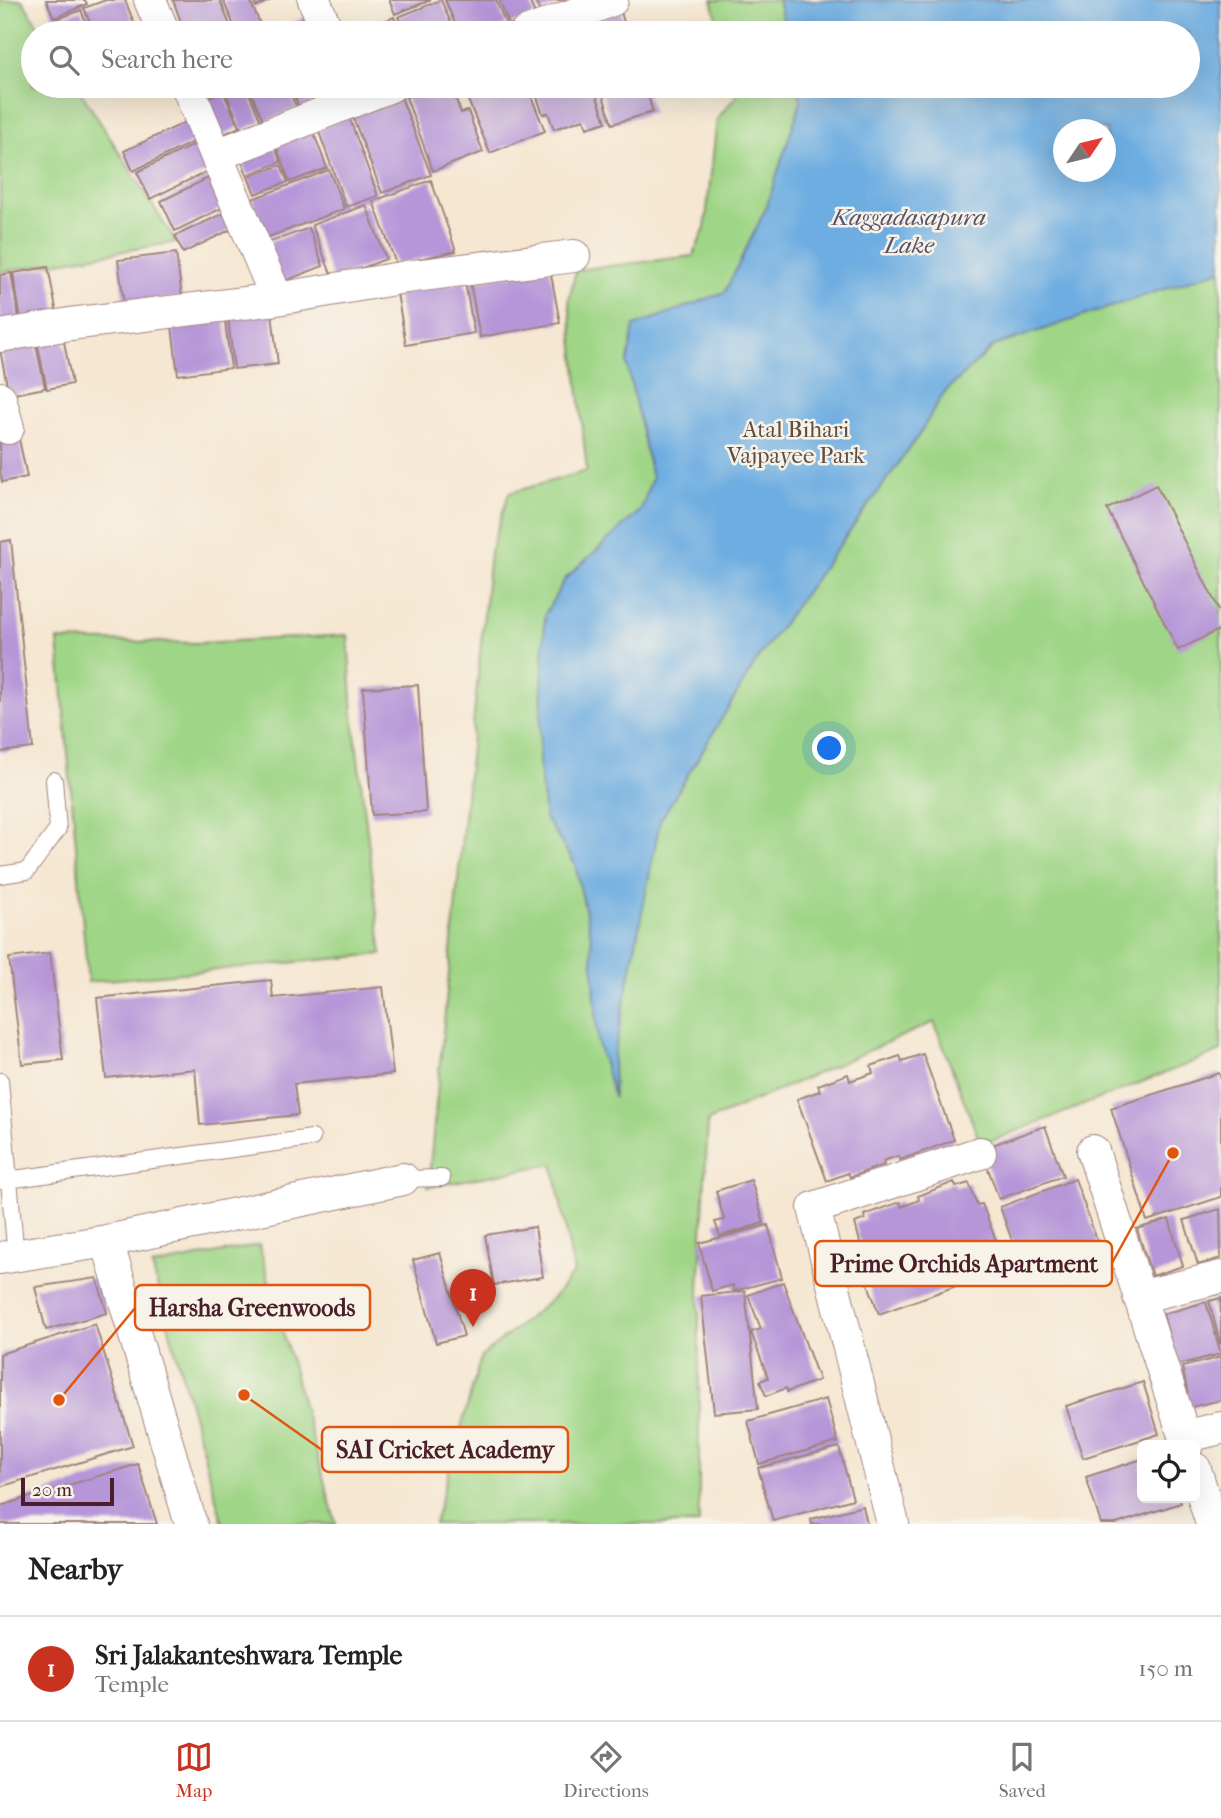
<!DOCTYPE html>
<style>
body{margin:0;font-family:"IM FELL French Canon",serif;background:#f2f2f2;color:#222}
.controls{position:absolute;right:21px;bottom:21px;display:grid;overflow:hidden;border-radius:10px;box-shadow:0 7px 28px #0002}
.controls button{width:63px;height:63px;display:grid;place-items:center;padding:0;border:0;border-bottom:2px solid #e0e0e0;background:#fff;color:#222;font:35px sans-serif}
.compass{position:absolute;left:1053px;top:119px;width:63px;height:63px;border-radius:50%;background:#fff;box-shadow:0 7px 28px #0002;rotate:55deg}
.scale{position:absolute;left:21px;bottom:18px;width:93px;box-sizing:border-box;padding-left:7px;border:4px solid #4a1f2b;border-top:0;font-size:19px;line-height:24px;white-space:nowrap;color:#4a1f2b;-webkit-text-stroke:5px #f7f3e8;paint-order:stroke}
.you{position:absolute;left:830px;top:749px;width:24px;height:24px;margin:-18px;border:5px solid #fff;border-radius:50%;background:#1a73e8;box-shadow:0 0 0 10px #1a73e833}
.badge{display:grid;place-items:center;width:46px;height:46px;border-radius:50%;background:#c8321e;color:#fff;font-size:23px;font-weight:700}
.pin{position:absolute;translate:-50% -58px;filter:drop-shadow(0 2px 4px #0008)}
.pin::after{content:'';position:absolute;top:37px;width:24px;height:21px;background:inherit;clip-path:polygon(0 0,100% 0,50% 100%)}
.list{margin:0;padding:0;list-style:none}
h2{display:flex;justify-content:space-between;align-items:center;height:91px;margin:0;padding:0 28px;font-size:30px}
h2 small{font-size:23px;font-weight:400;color:#767676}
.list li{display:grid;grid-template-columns:46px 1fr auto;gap:21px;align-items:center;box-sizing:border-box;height:105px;padding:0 28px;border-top:2px solid #e0e0e0}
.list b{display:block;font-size:26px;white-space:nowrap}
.list p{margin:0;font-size:23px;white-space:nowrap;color:#767676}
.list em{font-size:23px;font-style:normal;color:#767676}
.icon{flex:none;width:38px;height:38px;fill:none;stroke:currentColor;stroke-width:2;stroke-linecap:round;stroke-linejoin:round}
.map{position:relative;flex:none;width:1221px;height:1524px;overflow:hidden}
.search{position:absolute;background:#fff;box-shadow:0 7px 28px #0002;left:21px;right:21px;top:21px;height:77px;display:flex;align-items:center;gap:18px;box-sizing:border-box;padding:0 24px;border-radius:38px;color:#767676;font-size:26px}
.sheet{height:196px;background:#fff}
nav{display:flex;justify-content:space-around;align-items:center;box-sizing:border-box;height:98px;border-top:2px solid #e0e0e0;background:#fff;font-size:19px;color:#767676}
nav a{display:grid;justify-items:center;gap:4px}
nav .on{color:#c8321e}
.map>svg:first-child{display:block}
</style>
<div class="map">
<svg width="1221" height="1524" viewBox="0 0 1221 1524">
<rect width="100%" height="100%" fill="#f7f3e8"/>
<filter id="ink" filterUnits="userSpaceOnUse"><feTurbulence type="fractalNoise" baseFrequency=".0143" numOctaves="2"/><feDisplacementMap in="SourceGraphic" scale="14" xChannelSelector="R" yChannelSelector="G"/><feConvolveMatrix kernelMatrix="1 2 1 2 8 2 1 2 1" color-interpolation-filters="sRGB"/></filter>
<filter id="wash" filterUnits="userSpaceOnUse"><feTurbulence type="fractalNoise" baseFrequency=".00686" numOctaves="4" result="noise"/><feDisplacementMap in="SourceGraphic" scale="28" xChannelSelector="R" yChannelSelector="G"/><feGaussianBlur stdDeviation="1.57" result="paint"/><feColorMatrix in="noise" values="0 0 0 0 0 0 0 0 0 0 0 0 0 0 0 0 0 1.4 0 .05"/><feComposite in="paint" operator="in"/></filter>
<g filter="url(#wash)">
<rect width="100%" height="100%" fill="#f5e7d2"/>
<!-- green -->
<path fill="#9fd586" stroke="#747a58" stroke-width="2" fill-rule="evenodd" d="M0 0H22L43 33H33V86H77L176 242 0 272Z
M712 0H1221V1051L981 1145 934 1022 708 1121 699 1291V1524H434L481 1357 554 1297 574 1272 553 1164 428 1187 490 552 509 493 587 471 569 300 576 270 693 256 705 228 717 119 737 95 735 86H1188V33H721ZM1064 130H1106V172H1064Z
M348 635 353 717 382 954 88 982 58 640 199 643Z
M259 1245 336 1524H223L152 1266Z"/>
<!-- water -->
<path fill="#6eade1" stroke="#5c6686" stroke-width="2" fill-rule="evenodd" d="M778 0H1221V270L994 346 943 394 919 435 759 657 660 821 613 1060 614 1098 598 1043 591 936 575 864 545 818 539 762 545 614 565 579 641 510 652 478 627 365 634 326 725 292 766 208 801 101 798 86H1188V33H786ZM1064 130H1106V172H1064Z"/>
<g id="blocks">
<!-- building -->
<path fill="#b695d8" d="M46 0H85L87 4 54 18Z
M106 0H125L138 33H94L84 8Z
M173 0H220L233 33H185Z
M223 0H250L263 31 237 33Z
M253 0H271L256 7Z
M389 0H431L395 14Z
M441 0 455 33H405L398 17Z
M445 0H496L506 25 487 33H459Z
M499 0H529L535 14 509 25Z
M535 0H570L540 12Z
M81 10 87 26 62 33 57 19Z
M621 12 627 33H583L580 24Z
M307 16 315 33H268Z
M394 17 400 33H353Z
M236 86H246L261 122 242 130 225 91Z
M248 86H287L297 108 264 122Z
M290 86H312L319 100 300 109Z
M315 86H336L339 93 321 100Z
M437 86H451L461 113 468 111 483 152 433 171 406 97Z
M462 86H527L545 131 490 153Z
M533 86H593L606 122 587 128 584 119 554 129 548 113 543 114Z
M600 86H645L653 112 612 124Z
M223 91 239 127 220 136 204 99Z
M401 97 431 175 382 193 352 115Z
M349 117 378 196 346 207 318 129Z
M186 122 195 141 133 171 124 151Z
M313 131 327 168 290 182 276 145Z
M197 143 210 170 150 199 137 172Z
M274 145 281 162 247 175 241 158Z
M281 165 288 182 255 194 248 177Z
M329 170 344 209 266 238 252 199Z
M208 178 222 208 175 231 161 201Z
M431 180 456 251 396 264 373 201Z
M366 205 386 259 333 279 312 225Z
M224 213 232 229 183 253 175 236Z
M309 228 323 266 280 283 265 244Z
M176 253 182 297 124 304 118 260Z
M48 267 57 314 21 320 13 273Z
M550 269 560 323 480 337 470 282Z
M11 273 19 318 0 321V275Z
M465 282 474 333 406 345 397 293Z
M272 313 278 364 234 369 228 318Z
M225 320 231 368 178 375 172 326Z
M63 336 72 384 47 389 37 341Z
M35 340 45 388 9 395 0 350Z
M17 429 27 477 2 482 0 471V433Z
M1156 485 1221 614V629L1178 650 1107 509Z
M11 540 33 748 0 752V542Z
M418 685 426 812 372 815 363 688Z
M50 953 63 1060 22 1064 9 958Z
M271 980 273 998 383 987 393 1074 294 1084 298 1115 200 1125 195 1069 106 1078 97 998Z
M923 1054 954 1140 900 1160 898 1156 883 1161 884 1165 850 1177 848 1173 827 1181 797 1099 820 1091 818 1085 848 1074 850 1081 873 1073 871 1066 900 1056 902 1061Z
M1219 1073 1221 1079V1197L1147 1221 1111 1108Z
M1045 1126 1063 1176 999 1199 981 1149Z
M1075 1179 1098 1243 1023 1271 1000 1207Z
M751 1180 764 1223 720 1236 715 1222 724 1220 716 1191Z
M954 1182 956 1187 969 1183 977 1205 982 1204 997 1243 990 1246 997 1267 982 1272 984 1276 879 1314 855 1248 861 1246 855 1223 865 1219 864 1215 900 1202 902 1207 919 1200 918 1196Z
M1220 1209 1221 1258 1198 1265 1184 1220Z
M1169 1219 1183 1266 1152 1276 1137 1229Z
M768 1225 782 1278 734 1291 733 1285 712 1291 699 1243Z
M535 1227 543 1277 494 1285 485 1235Z
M440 1253 464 1336 436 1343 413 1260Z
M97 1278 107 1313 46 1330 35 1287Z
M783 1282 819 1380 787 1392 786 1388 766 1396 760 1381 768 1378 751 1332 761 1329 748 1295Z
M745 1291 758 1409 714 1413 701 1296Z
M1221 1298V1342L1220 1343 1209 1301Z
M1206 1302 1221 1354 1177 1365 1163 1314Z
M95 1324 133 1446 0 1487V1354Z
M1221 1357V1400L1191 1407 1182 1367Z
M1143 1382 1159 1434 1083 1458 1066 1406Z
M826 1399 838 1442 759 1464 748 1421Z
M839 1447 853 1499 773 1521 758 1468Z
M1142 1459V1498H1179L1181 1503 1116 1524H1101L1086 1477Z
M138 1464 157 1524H0V1506Z
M863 1506 867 1524H812L811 1519Z"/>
</g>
</g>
<g filter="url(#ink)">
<use href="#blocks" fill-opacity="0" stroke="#a0837e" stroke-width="2"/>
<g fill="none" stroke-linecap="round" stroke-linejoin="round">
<defs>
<path id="lane" d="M0 875 27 871 58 829 54 780
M0 1081 16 1257
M403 1179 442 1178
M0 1181 312 1138"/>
<path id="street" d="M150 0 164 33
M314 0 328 33
M526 33 612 0
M187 86 277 299
M217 155 391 86
M0 336 70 324 277 299 406 277 574 256
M0 398 8 428
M1093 1151 1187 1445
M107 1241 191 1524
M0 1258 107 1241 403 1179
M1139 1297 1221 1277
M1184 1437 1221 1428
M1195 1469 1212 1524
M893 1524 814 1208 980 1153"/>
</defs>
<!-- lane casing -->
<use href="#lane" stroke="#a0837e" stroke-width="18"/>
<!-- street casing -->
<use href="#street" stroke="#a0837e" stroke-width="34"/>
<!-- lane -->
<use href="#lane" stroke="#fff" stroke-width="16"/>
<!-- street -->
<use href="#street" stroke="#fff" stroke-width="32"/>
</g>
</g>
<g text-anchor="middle" stroke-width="5" stroke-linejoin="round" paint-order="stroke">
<!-- park labels -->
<g font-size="23" fill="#5f4c42" stroke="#f7f3e8">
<text x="796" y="437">Atal Bihari<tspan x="796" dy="26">Vajpayee Park</tspan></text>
</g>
<!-- water labels -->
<g font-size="24" font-style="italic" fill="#57516b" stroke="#f7f3e8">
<text x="909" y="225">Kaggadasapura<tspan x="909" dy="28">Lake</tspan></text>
</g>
</g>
<!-- callouts -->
<path fill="none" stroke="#e0560e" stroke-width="2.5" d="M1173 1153L1112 1263M59 1400L135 1308M244 1395L322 1450"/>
<g fill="#e0560e" stroke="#f7f3e8" stroke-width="2.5">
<circle cx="1173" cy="1153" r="7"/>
<circle cx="59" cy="1400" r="7"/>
<circle cx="244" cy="1395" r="7"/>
</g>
<g fill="#f7f3e8" stroke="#e0560e" stroke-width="2.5">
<rect x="815" y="1241" width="297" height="45" rx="7"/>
<rect x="135" y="1285" width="235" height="45" rx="7"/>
<rect x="322" y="1427" width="246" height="45" rx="7"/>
</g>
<g font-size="24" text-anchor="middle" font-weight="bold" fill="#4a1f2b">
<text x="964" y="1272">Prime Orchids Apartment</text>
<text x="252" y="1316">Harsha Greenwoods</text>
<text x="445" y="1458">SAI Cricket Academy</text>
</g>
</svg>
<div class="controls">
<button><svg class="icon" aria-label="locate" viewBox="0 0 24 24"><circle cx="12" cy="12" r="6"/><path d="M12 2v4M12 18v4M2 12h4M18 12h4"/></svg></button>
</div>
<svg class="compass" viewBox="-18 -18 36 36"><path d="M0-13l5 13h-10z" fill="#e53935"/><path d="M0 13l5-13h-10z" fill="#767676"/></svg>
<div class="scale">20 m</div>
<div class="you"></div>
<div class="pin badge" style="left:473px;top:1327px">1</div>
<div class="search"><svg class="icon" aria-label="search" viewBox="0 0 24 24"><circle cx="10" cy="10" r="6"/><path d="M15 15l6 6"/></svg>Search here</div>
</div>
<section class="sheet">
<h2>Nearby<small></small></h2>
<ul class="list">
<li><span class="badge">1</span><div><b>Sri Jalakanteshwara Temple</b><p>Temple</p></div><em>150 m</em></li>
</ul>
</section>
<nav>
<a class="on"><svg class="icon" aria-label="map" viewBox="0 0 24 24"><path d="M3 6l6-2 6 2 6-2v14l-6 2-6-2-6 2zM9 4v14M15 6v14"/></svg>Map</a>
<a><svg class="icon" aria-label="directions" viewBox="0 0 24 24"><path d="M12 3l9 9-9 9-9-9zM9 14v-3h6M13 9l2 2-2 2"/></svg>Directions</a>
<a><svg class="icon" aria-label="saved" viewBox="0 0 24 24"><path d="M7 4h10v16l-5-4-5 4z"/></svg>Saved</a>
</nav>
